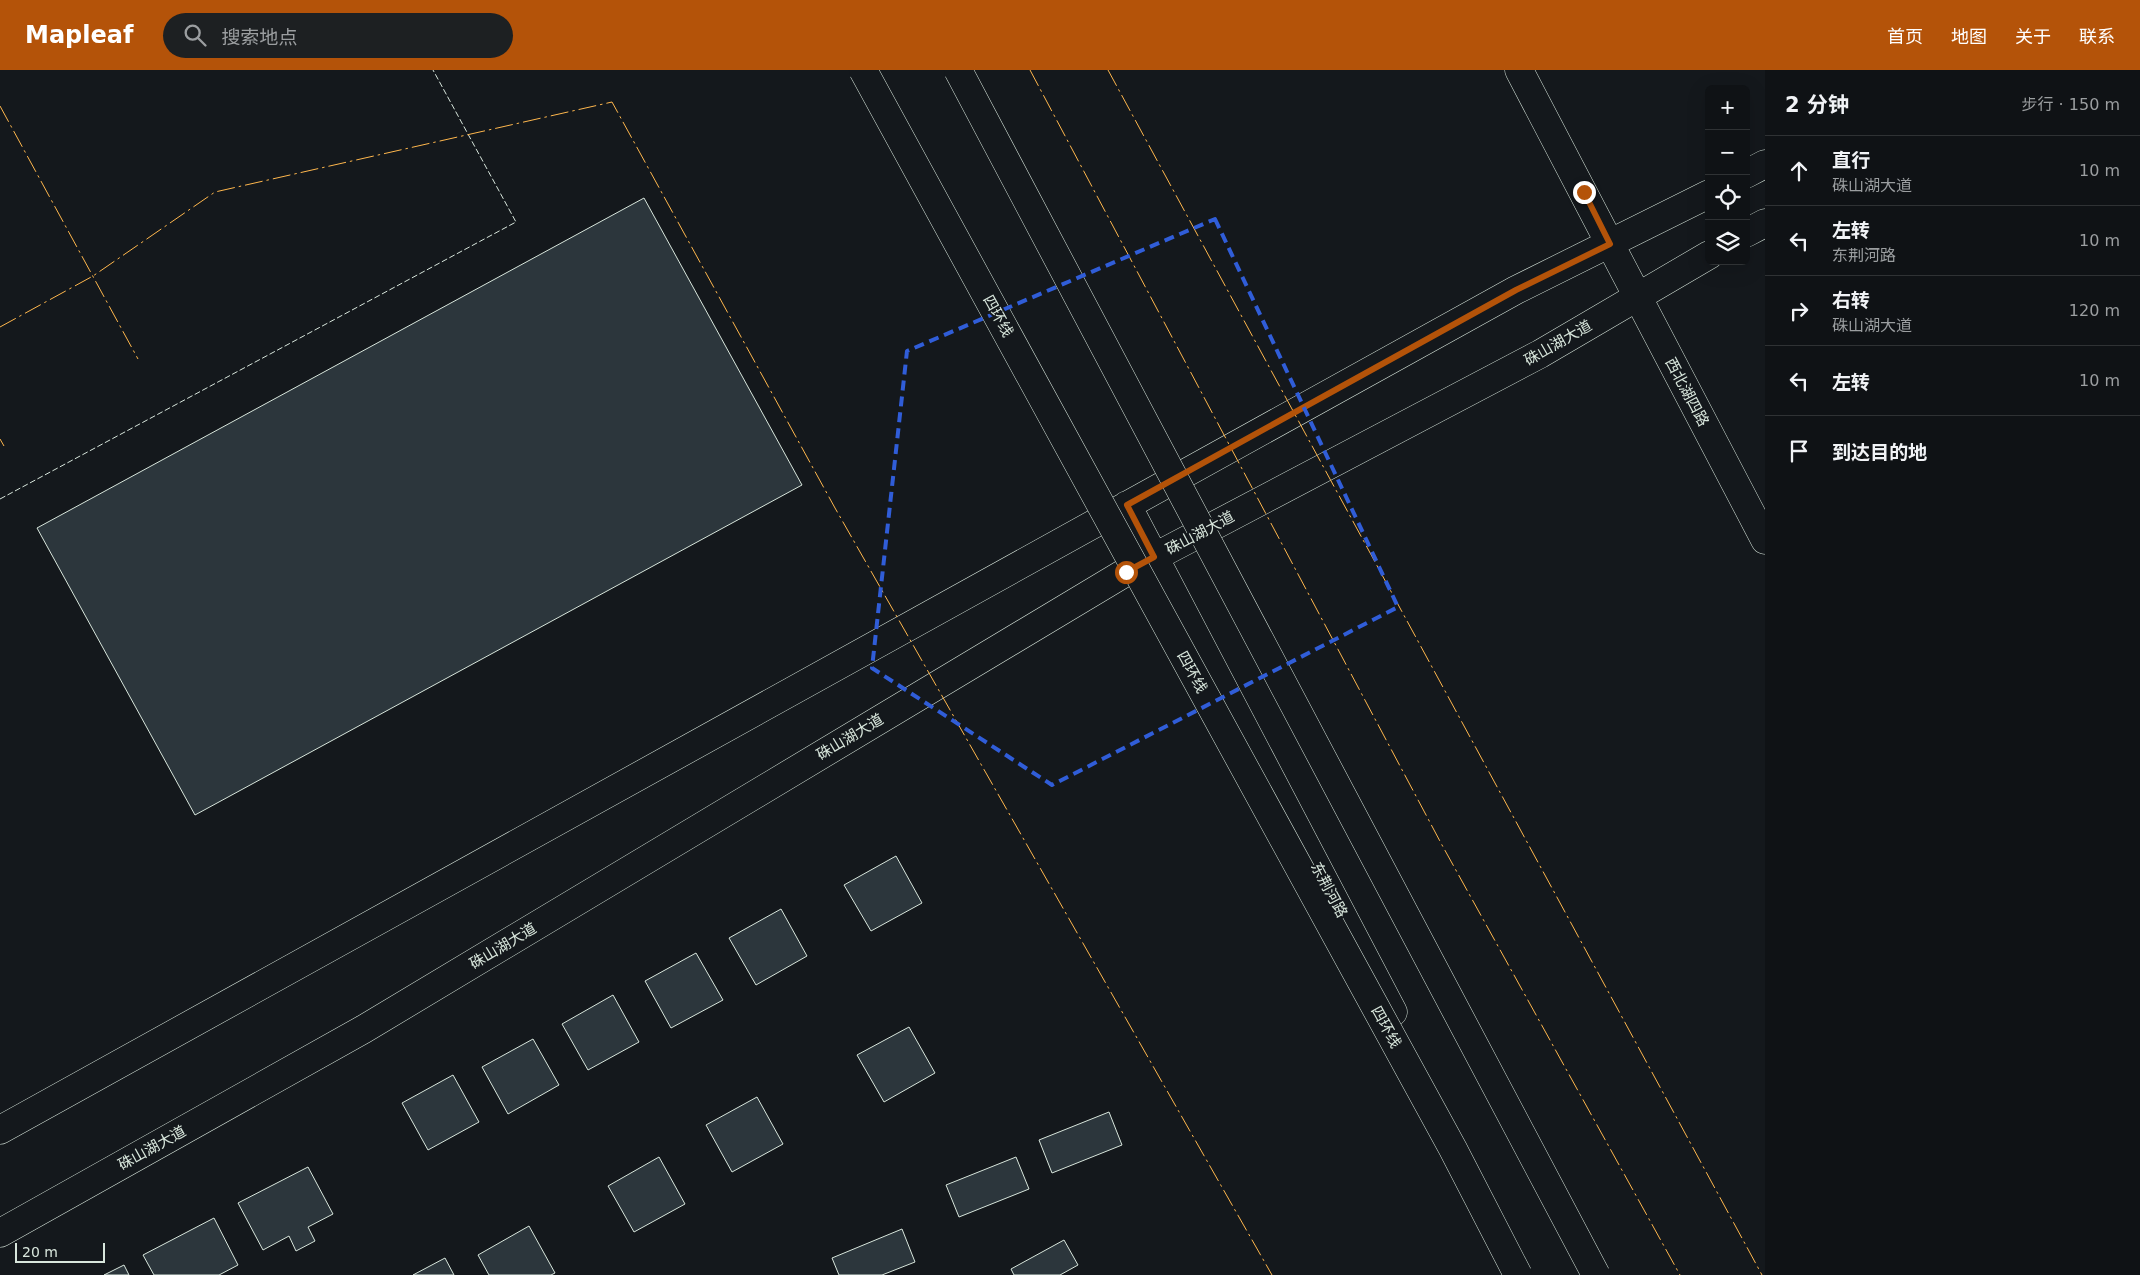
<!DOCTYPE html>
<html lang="zh">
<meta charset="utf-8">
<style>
body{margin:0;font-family:"DejaVu Sans","Noto Sans SC",sans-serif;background:#1d2022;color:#f1f3f6}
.controls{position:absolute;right:15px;top:15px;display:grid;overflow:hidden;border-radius:8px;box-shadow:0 5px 20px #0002}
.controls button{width:45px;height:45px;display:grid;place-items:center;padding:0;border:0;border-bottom:1px solid #2f3234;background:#0f1215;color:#f1f3f6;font:25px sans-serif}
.scale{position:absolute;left:15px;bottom:12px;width:90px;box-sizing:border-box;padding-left:5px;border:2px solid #d8e6dc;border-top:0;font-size:14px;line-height:18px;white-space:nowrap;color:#d8e6dc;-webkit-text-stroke:4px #14181c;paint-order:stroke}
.stop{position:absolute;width:15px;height:15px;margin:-11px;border:4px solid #b45309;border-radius:50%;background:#fff}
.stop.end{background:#b45309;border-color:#fff;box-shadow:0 1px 5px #0008}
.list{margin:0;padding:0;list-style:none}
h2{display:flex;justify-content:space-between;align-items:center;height:65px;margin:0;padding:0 20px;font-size:21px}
h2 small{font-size:16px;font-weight:400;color:#9b9ea0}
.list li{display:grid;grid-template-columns:32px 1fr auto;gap:15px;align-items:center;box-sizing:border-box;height:70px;padding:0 20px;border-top:1px solid #2f3234}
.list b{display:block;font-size:19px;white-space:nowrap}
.list p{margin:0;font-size:16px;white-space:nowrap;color:#9b9ea0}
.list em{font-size:16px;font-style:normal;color:#9b9ea0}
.icon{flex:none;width:28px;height:28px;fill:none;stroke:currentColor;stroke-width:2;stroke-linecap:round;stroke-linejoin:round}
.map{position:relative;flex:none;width:1765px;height:1205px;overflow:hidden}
header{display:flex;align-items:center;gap:30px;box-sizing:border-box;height:70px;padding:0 25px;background:#b45309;color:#fff}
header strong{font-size:24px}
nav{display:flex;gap:28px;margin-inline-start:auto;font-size:18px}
.search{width:350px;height:45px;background:#1d2022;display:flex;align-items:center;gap:12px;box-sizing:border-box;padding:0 18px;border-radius:28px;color:#9b9ea0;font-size:19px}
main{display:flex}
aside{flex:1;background:#0f1215}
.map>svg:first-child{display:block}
</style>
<header>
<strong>Mapleaf</strong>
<div class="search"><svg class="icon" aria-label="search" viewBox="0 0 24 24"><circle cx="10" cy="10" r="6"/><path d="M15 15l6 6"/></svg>搜索地点</div>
<nav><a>首页</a><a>地图</a><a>关于</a><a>联系</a></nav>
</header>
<main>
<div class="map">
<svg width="1765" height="1205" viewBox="0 0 1765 1205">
<rect width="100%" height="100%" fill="#14181c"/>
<!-- building -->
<path fill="#2c363c" stroke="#d8e6dc" d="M644 128 802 415 195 745 37 458Z
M896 786 922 833 871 861 844 815Z
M781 839 807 886 756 915 729 868Z
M696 883 723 930 671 958 645 911Z
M613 925 639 972 588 1000 562 954Z
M909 957 935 1003 884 1032 857 985Z
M533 969 559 1015 508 1044 482 997Z
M453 1005 479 1052 428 1080 402 1033Z
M757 1027 783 1074 732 1102 706 1055Z
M1109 1042 1122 1075 1052 1103 1039 1070Z
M659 1087 685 1134 634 1162 608 1116Z
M1016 1087 1029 1119 959 1147 946 1115Z
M308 1097 333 1144 308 1157 315 1171 296 1181 289 1166 263 1180 238 1133Z
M214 1148 238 1195 219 1205H154L143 1185Z
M529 1156 555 1203 551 1205H489L478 1185Z
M902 1159 915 1192 882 1205H839L832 1188Z
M1064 1170 1078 1195 1060 1205H1014L1011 1199Z
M445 1188 454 1205H413Z
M124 1195 129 1205H104Z"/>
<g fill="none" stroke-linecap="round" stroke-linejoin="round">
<defs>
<path id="street" d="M1519 0 1610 174"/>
<path id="secondary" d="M1746 104 1765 94
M1746 163 1765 153
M1610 174 1765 470
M1127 435 1393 942
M0 1060 1516 220 1709 124
M0 1163 364 959 1126 502 1540 284 1709 185"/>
</defs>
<!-- street casing -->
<use href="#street" stroke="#d8e6dc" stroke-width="29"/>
<!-- secondary casing -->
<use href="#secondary" stroke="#d8e6dc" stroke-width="29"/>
<!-- street -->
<use href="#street" stroke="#14181c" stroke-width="28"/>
<!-- secondary -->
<use href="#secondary" stroke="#14181c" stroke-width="28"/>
<defs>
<path id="highway-bridge" d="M863 0 1453 1079 1518 1205
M958 0 1596 1205"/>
</defs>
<!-- highway-bridge casing -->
<use href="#highway-bridge" stroke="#d8e6dc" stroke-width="29" stroke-linecap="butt"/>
<!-- highway-bridge -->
<use href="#highway-bridge" stroke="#14181c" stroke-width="28"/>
<!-- fence -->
<path stroke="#d8e6dc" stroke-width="1" stroke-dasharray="6 2.5" stroke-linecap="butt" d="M0 429 516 152 433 0"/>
<!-- power -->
<path stroke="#ffb74d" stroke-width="1" stroke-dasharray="18 4 2.5 4" stroke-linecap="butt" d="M1030 0 1442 775 1680 1205
M1108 0 1762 1205
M0 36 138 289
M0 257 93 206 215 122 612 32 835 438 1272 1205
M0 369 4 376"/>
</g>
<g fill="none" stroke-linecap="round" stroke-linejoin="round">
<!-- route -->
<path stroke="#b45309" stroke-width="6" d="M1126 502 1154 487 1127 435 1516 220 1610 174 1584 122"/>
</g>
<!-- marked area -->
<path fill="none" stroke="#305dd8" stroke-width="4" stroke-dasharray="10 6" stroke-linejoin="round" d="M1215 149 1398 537 1052 715 872 598 907 281Z"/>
<g text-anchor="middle" stroke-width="4" stroke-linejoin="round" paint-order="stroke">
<!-- street labels -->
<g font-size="15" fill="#d8e6dc" stroke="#14181c">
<text transform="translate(998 246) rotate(61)" y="5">四环线</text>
<text transform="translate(1558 273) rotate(-30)" y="5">硃山湖大道</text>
<text transform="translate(1687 322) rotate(62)" y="5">西北湖四路</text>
<text transform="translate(1200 463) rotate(-28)" y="5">硃山湖大道</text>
<text transform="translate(1192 602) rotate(61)" y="5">四环线</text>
<text transform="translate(850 667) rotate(-31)" y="5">硃山湖大道</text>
<text transform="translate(1329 820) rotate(62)" y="5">东荆河路</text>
<text transform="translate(503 876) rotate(-31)" y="5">硃山湖大道</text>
<text transform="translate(1386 957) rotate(61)" y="5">四环线</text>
<text transform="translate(152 1078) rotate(-29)" y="5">硃山湖大道</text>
</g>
</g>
</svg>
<div class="controls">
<button>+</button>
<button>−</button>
<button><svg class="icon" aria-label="locate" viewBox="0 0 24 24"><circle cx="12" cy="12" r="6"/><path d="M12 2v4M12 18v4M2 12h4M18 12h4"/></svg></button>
<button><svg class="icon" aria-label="layers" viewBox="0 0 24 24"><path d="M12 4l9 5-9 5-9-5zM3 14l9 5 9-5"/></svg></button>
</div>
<div class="scale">20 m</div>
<div class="stop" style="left:1126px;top:502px"></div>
<div class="stop end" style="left:1584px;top:122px"></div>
</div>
<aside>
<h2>2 分钟<small>步行 · 150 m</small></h2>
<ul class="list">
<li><svg class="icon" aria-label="ahead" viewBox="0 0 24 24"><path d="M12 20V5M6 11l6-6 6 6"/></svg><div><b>直行</b><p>硃山湖大道</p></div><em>10 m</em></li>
<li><svg class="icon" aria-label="left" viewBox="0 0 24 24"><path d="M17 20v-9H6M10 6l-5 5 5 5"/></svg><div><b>左转</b><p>东荆河路</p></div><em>10 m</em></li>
<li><svg class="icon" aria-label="right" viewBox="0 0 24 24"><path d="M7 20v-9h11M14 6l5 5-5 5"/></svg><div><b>右转</b><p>硃山湖大道</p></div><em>120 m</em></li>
<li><svg class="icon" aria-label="left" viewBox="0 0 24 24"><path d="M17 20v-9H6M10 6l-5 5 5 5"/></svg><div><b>左转</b></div><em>10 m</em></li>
<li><svg class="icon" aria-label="arrive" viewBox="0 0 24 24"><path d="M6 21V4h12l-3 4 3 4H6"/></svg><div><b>到达目的地</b></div></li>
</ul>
</aside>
</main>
